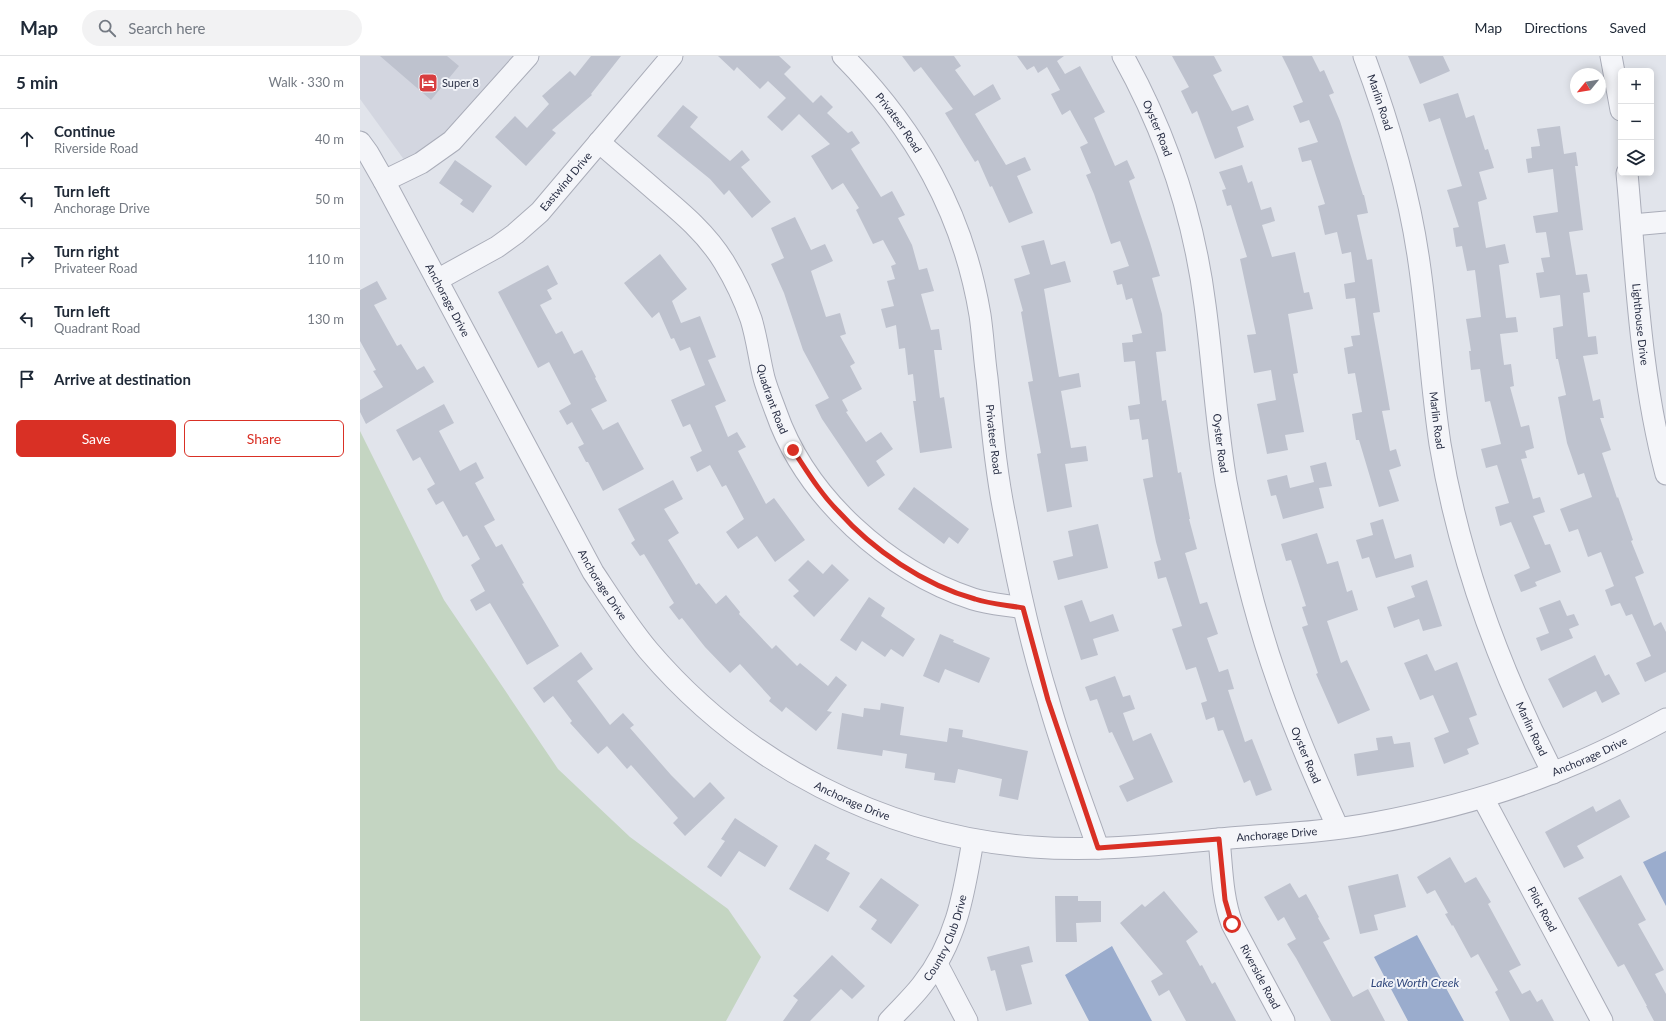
<!DOCTYPE html>
<meta charset="utf-8">
<style>
body{margin:0;font-family:Lato,sans-serif;background:#f2f2f3;color:#1f2937}
.controls{position:absolute;right:12px;top:12px;display:grid;overflow:hidden;border-radius:6px;box-shadow:0 2px 10px #0003}
.controls button{width:36px;height:36px;display:grid;place-items:center;padding:0;border:0;border-bottom:1px solid #e0e1e3;background:#fff;color:#1f2937;font:20px sans-serif}
.compass{position:absolute;left:1210px;top:12px;width:36px;height:36px;border-radius:50%;background:#fff;box-shadow:0 2px 10px #0003;rotate:240deg}
.stop{position:absolute;width:12px;height:12px;margin:-9px;border:3px solid #d93025;border-radius:50%;background:#fff}
.stop.end{background:#d93025;border-color:#fff;box-shadow:0 1px 4px #0008}
.list{margin:0;padding:0;list-style:none}
h2{display:flex;justify-content:space-between;align-items:center;height:52px;margin:0;padding:0 16px;font-size:17px}
h2 small{font-size:13px;font-weight:400;color:#747a83}
.list li{display:grid;grid-template-columns:26px 1fr auto;gap:12px;align-items:center;box-sizing:border-box;height:60px;padding:0 16px;border-top:1px solid #e0e1e3}
.list b{display:block;font-size:15px;white-space:nowrap}
.list p{margin:0;font-size:13px;white-space:nowrap;color:#747a83}
.list em{font-size:13px;font-style:normal;color:#747a83}
.actions{display:flex;gap:8px;padding:12px 16px}
.actions a{flex:1;padding:9px 0;border:1px solid #d93025;border-radius:6px;text-align:center;font-size:14px;color:#d93025}
.actions .main{background:#d93025;color:#fff}
.icon{flex:none;width:22px;height:22px;fill:none;stroke:currentColor;stroke-width:2;stroke-linecap:round;stroke-linejoin:round}
.map{position:relative;flex:none;width:1306px;height:965px;overflow:hidden}
header{display:flex;align-items:center;gap:24px;box-sizing:border-box;height:56px;padding:0 20px;background:#fff;border-bottom:1px solid #e0e1e3}
header strong{font-size:19px}
nav{display:flex;gap:22px;margin-inline-start:auto;font-size:14px}
.search{width:280px;height:36px;background:#f2f2f3;display:flex;align-items:center;gap:10px;box-sizing:border-box;padding:0 14px;border-radius:22px;color:#747a83;font-size:15px}
main{display:flex}
aside{flex:1;background:#fff}
.map>svg:first-child{display:block}
</style>
<header>
<strong>Map</strong>
<div class="search"><svg class="icon" aria-label="search" viewBox="0 0 24 24"><circle cx="10" cy="10" r="6"/><path d="M15 15l6 6"/></svg>Search here</div>
<nav><a>Map</a><a>Directions</a><a>Saved</a></nav>
</header>
<main>
<aside>
<h2>5 min<small>Walk · 330 m</small></h2>
<ul class="list">
<li><svg class="icon" aria-label="ahead" viewBox="0 0 24 24"><path d="M12 20V5M6 11l6-6 6 6"/></svg><div><b>Continue</b><p>Riverside Road</p></div><em>40 m</em></li>
<li><svg class="icon" aria-label="left" viewBox="0 0 24 24"><path d="M17 20v-9H6M10 6l-5 5 5 5"/></svg><div><b>Turn left</b><p>Anchorage Drive</p></div><em>50 m</em></li>
<li><svg class="icon" aria-label="right" viewBox="0 0 24 24"><path d="M7 20v-9h11M14 6l5 5-5 5"/></svg><div><b>Turn right</b><p>Privateer Road</p></div><em>110 m</em></li>
<li><svg class="icon" aria-label="left" viewBox="0 0 24 24"><path d="M17 20v-9H6M10 6l-5 5 5 5"/></svg><div><b>Turn left</b><p>Quadrant Road</p></div><em>130 m</em></li>
<li><svg class="icon" aria-label="arrive" viewBox="0 0 24 24"><path d="M6 21V4h12l-3 4 3 4H6"/></svg><div><b>Arrive at destination</b></div></li>
</ul>
<div class="actions"><a class="main">Save</a><a>Share</a></div>
</aside>
<div class="map">
<svg width="1306" height="965" viewBox="0 0 1306 965">
<rect width="100%" height="100%" fill="#e1e4eb"/>
<!-- built -->
<path fill="#d3d6e0" d="M0 0H155L75 90 45 105 0 43Z"/>
<!-- green -->
<path fill="#c4d5c2" d="M0 375 84 544 198 713 270 781 368 853 401 901 366 965H0Z"/>
<!-- water -->
<path fill="#9aaccd" d="M1306 795V850L1283 806Z
M1057 879 1104 965H1048L1014 901Z
M752 890 792 965H729L705 919Z"/>
<!-- building -->
<path fill="#bec2ce" d="M20 0H87L99 10 71 44Z
M231 0H261L231 38 232 39 192 74 196 77 166 110 135 81 155 60 167 72 189 48 182 40 210 15 215 20Z
M358 0H419L431 11 424 18 453 47 461 39 473 51 467 57 488 77 492 75 500 87 491 93 521 141 532 135 545 159 538 162 552 189 559 214 567 212 574 235 561 238 571 274 579 273 582 294H574L580 342 584 341 592 392 560 397 553 345H556L553 318 548 319 545 292 539 293 536 269 526 272 521 253 534 250 527 225 535 223 531 210 536 208 523 184 513 188 496 154 499 152 483 127 472 134 451 100 470 88 439 58 422 75 407 61 426 42 408 25 400 33 377 11 374 15Z
M542 0H594L601 10 595 14 614 40 633 28 641 43 615 58 646 109 665 101 671 114 657 120 673 157 649 167 632 130 630 131 618 104 615 106 585 57 593 53 561 11 554 16Z
M657 0H704L697 5 705 18 720 10 745 56 734 62 755 110 767 104 775 122 769 125 790 187 800 220 792 222 802 258 806 295 796 296 802 345 806 344 818 417 821 416 830 463H829L837 493 825 497 840 548 847 546 858 578 847 582 859 616 868 613 874 633 868 634 885 686 892 683 912 734 896 740 890 724 884 727 863 674 858 675 854 661 846 664 841 647 847 645 836 611 826 614 812 573 822 570 806 521 798 523 794 506 801 504 796 486 783 423 793 421 788 383 782 384 779 363 770 364 768 350 780 348 775 305 764 306 762 287 773 286 772 279 782 277 772 242 766 244 762 228 757 229 753 215 769 210 760 185 751 188 734 138 726 119 731 117 720 91 728 87 710 54 702 59 691 38 700 34 687 11 678 17 674 10 667 14Z
M812 0H854L862 15 853 19 872 55 888 49 894 64 877 71 884 91 855 103 837 55 832 58 821 35 829 31Z
M922 0H952L960 16 964 14 974 37 969 39 980 65 1003 139H1004L1008 157 997 159 1007 204 1012 203 1020 256 1013 257 1030 354 1022 355 1030 395 1036 393 1041 410 1029 414 1039 445 1019 451 999 384H996L992 358 1002 356 995 317 988 318 984 292 993 290 991 280 1000 279 995 242 986 243 984 228 995 226 991 196 982 198 977 176 965 179 958 150 965 148 951 104 942 106 938 92 958 86 949 64 940 67 933 50 943 46 930 16Z
M1048 0H1083L1090 15 1060 28Z
M1098 37 1106 62 1114 59 1125 94 1128 93 1134 112 1119 116 1127 143 1118 146 1126 192 1145 188 1149 207 1139 209 1146 262 1156 261 1158 276 1140 278 1144 309 1151 308 1154 330 1150 331 1161 371 1169 369 1174 392 1165 395 1167 402 1161 403 1173 443 1180 441 1185 456 1173 460 1185 489 1190 488 1201 516 1175 526 1177 530 1161 536 1154 519 1170 512 1151 466 1140 470 1135 451 1149 447 1137 409 1126 412 1121 393 1141 388 1130 345 1125 346 1120 313 1111 314 1109 295H1111L1106 263 1121 261 1115 214 1107 215 1102 190 1096 191 1093 172 1099 171 1087 134 1102 130 1080 62 1069 66 1063 48Z
M323 49 338 61 330 71 370 105 382 94 390 104 381 111 411 146 392 162 369 134 364 139 350 123 297 80Z
M1200 70 1204 98 1216 96 1218 110H1215L1223 174 1209 176 1216 219 1227 218 1230 236 1223 237 1228 281 1236 280 1238 298 1223 300 1233 345 1240 343 1244 362H1240L1251 394 1242 397 1257 442 1258 441 1273 484 1271 485 1284 517 1275 521 1294 570 1301 566 1306 576V616L1285 626 1276 607 1291 600 1272 558 1266 560 1260 547 1251 550 1245 534 1254 530 1241 496 1228 501 1218 473 1209 476 1200 453 1232 441 1224 417 1218 419 1207 387 1198 341 1206 339 1198 303H1196L1193 272 1203 270 1200 239 1180 242 1176 217 1184 216 1181 202 1190 201 1186 176 1176 177 1173 160 1198 156 1193 113 1168 117 1166 103 1172 102 1171 91 1180 90 1177 73Z
M95 104 132 130 113 157 100 148 103 144 79 127Z
M882 109 888 127 892 125 901 154 911 151 915 165 902 169 912 201 935 196 944 237 949 236 953 253 928 258 938 317 933 318 944 376 925 379 928 394 907 398 897 348 916 344 911 314 894 317 887 279 896 278 880 203 887 201 871 149 867 150 862 134 866 133 859 116Z
M435 161 451 194 465 188 473 205 451 215 466 261 480 257 486 278 480 280 495 307 490 310 502 333 482 344 488 355 486 356 506 386 521 376 533 393 516 405 525 419 508 431 462 363 455 349 469 342 443 294 424 237 411 208 424 202 411 172Z
M684 184 691 209 705 205 711 226 684 233 699 321 719 317 721 331 701 335 711 392 726 390 728 405 705 408 712 451 687 456 677 398 681 397 668 326 673 325 661 256 663 255 654 223 670 218 661 190Z
M300 198 327 233 312 245 321 267 340 260 356 301 348 304 366 345 355 350 368 381 377 376 386 391 378 395 406 448 414 442 445 484 415 506 397 480 378 493 366 476 384 463 366 429 362 431 350 409 337 416 330 401 342 395 330 368 323 371 311 344 345 329 330 291 320 295 314 282 311 283 299 256 292 262 264 227Z
M188 209 198 228 187 234 192 243 180 249 196 278 202 275 214 298 222 294 236 321 235 322 247 345 231 353 243 374 258 366 284 413 243 435 228 406H226L218 391 224 388 212 366 207 369 199 355 211 348 189 306 178 312 138 236Z
M17 225 27 243 14 249 37 290 41 288 57 314 64 310 74 326 6 368 0 356V344L23 331 13 315 16 314 0 285V234Z
M84 348 94 367 79 375 100 415 116 406 124 422 115 427 135 464 124 470 136 491 142 488 164 527 162 528 199 590 167 609 130 547 116 555 110 544 125 535 111 509 120 503 107 479 103 481 83 445 76 449 67 433 75 428 60 401 53 405 36 374Z
M966 406 972 430 959 432 964 452 923 463 916 439 911 440 907 424 927 419 930 432 954 426 950 410Z
M313 424 323 443 304 453 319 477 308 484 336 529 339 527 356 548 366 539 380 556 379 558 412 593 416 589 437 610 440 607 468 630 476 620 487 629 467 655 472 656 456 675 426 651 422 656 409 645 411 642 380 608 370 617 345 591 322 562 319 564 309 551 314 547 284 498 280 500 271 487 275 484 258 453Z
M554 431 609 473 598 488 589 481 584 488 538 453Z
M1023 463 1035 503 1051 498 1054 511 1016 522 1009 501 1002 503 996 484 1013 479 1010 467Z
M738 468 748 512 698 524 693 505 713 500 708 475Z
M957 477 967 508 978 505 987 536 992 534 998 554 967 565 981 607 987 604 1010 654 978 668 956 618 958 617 942 571 948 569 942 551 946 550 931 504 926 505 921 488Z
M448 504 463 518 472 508 489 524 454 561 433 540 439 535 428 524Z
M1067 524 1082 570 1063 575 1059 563 1034 572 1027 551 1055 541 1051 530Z
M509 541 525 552 521 560 555 583 543 601 531 593 525 601 502 585 496 595 480 584Z
M722 544 730 566 753 558 759 575 733 583 738 599 721 604 704 550Z
M1200 544 1207 560 1214 558 1219 569 1209 573 1213 582 1181 595 1176 582 1189 577 1179 552Z
M580 578 594 584 593 586 630 602 619 627 585 613 579 627 563 620Z
M221 596 233 613 217 625 250 669 263 657 274 669 270 672 311 719 334 742 350 726 365 742 325 780 313 767 318 762 271 709 267 713 247 690 238 698 210 667 212 665 193 640 184 647 173 632Z
M1067 598 1075 615 1097 606 1117 659 1109 662 1119 688 1107 693 1109 698 1084 708 1074 682 1089 676 1073 639 1060 644 1044 607Z
M1235 599 1245 620 1249 618 1260 638 1242 647 1236 635 1203 652 1188 623Z
M755 620 763 641 770 639 775 653 763 657 773 685 791 677 813 726 767 746 759 730 774 723 752 676 749 677 737 643 730 645 725 631Z
M521 647 544 651 540 679 587 686 589 672 603 674 602 681 668 695 658 744 639 740 642 723 598 713 595 727 574 724 575 717 545 712 547 698 523 694 522 700 477 693 482 657 503 661 504 652 520 654Z
M1032 680 1034 688 1050 686 1054 711 997 720 994 698 1018 694 1016 682Z
M1260 743 1270 761 1217 790 1224 802 1204 812 1185 776 1233 750 1236 756Z
M375 762 418 790 405 811 379 795 361 821 347 811 365 785 361 783Z
M455 788 470 797 466 803 490 817 468 856 429 833Z
M1090 801 1105 827 1116 821 1131 846 1128 848 1161 909 1149 915 1162 938 1170 934 1177 946 1182 943 1194 965H1150L1135 936 1138 934 1118 898 1111 902 1093 869 1092 870 1085 858 1088 857 1075 834 1067 838 1057 821Z
M1038 818 1046 851 1014 859 1018 874 1000 878 988 830Z
M1261 819 1286 864 1278 868 1304 914 1295 918 1306 938V965H1294L1286 950H1287L1264 908 1258 911 1218 842Z
M521 822 559 849 531 888 511 873 517 864 499 851Z
M930 827 939 842 946 838 959 861 958 862 970 883 963 886 993 941 1008 933 1025 965H971L936 902 927 888 936 883 924 861 918 865 904 841Z
M804 835 838 876 826 885 840 910 842 909 852 928 855 926 876 965H826L809 934 799 940 791 925 803 918 760 867 782 848 785 851Z
M695 840H718V845H741V866L716 867 717 886H696Z
M669 890 673 906 661 909 672 948 646 955 635 914 631 915 627 901Z
M472 899 505 930 492 943 481 933 450 965H423L438 944 433 940Z"/>
<g fill="none" stroke-linecap="round" stroke-linejoin="round">
<defs>
<g id="minor">
<path id="s1" d="M483 0C555 73 603 156 620 259 623 279 624 301 627 322 632 370 636 418 646 465 657 525 670 585 688 643 702 694 721 743 738 792"/>
<path id="s2" d="M763 0C806 77 834 162 845 249 853 308 856 367 866 426 879 494 895 561 918 626 935 676 956 724 978 772"/>
<path id="s3" d="M1004 0C1029 67 1049 135 1059 206 1068 267 1071 328 1080 388 1099 503 1140 614 1193 717"/>
<path d="M1251 0 1261 54"/>
<path id="s4" d="M0 86 8 97 24 125 233 516C251 543 268 570 288 594 385 708 524 780 673 791 739 796 805 788 870 782 918 778 966 776 1014 767 1074 756 1135 740 1192 717 1231 702 1269 683 1306 663"/>
<path id="s5" d="M239 86C258 103 278 119 297 136 322 157 347 178 364 206 375 224 384 243 391 263 397 282 399 302 404 322 407 333 412 345 416 356 446 442 528 515 613 543 629 548 647 549 663 552"/>
<path id="s6" d="M1267 117C1276 217 1280 320 1306 418"/>
<path d="M24 125 61 107 92 85 168 0"/>
<path d="M1272 169 1306 166"/>
<path id="s7" d="M77 224 137 191 155 178 180 156 312 0"/>
<path id="s8" d="M1123 742 1242 965"/>
<path id="s9" d="M859 783C862 812 862 841 872 868L924 965"/>
<path d="M577 908 607 965"/>
<path id="s10" d="M529 965C540 953 552 942 562 929 597 885 604 837 613 784"/>
</g>
</defs>
<!-- minor casing -->
<use href="#minor" stroke="#aaadb9" stroke-width="23"/>
<!-- minor -->
<use href="#minor" stroke="#f4f5f9" stroke-width="21"/>
</g>
<g fill="none" stroke-linecap="round" stroke-linejoin="round">
<!-- route -->
<path stroke="#d93025" stroke-width="5" d="M433 394C447 415 460 437 478 455 513 494 564 529 615 543 630 548 647 549 663 552L688 644 738 792 859 783 865 844 872 868"/>
</g>
<!-- icons -->
<defs>
<symbol id="hotel-square" viewBox="-11 -11 22 22"><rect x="-9" y="-9" width="18" height="18" rx="4" fill="#d83e40" stroke="#f1f3f8"/><path d="M-6-4.5h1.5V1H6V5H4.5V3h-9V5H-6ZM-4 0a1.8 1.8 0 1 1 3.6 0ZM.5 0V-2.5h3Q6-2.5 6 0Z" fill="#fff"/></symbol>
</defs>
<g fill-rule="evenodd">
<use href="#hotel-square" x="57" y="16" width="22" height="22"/>
</g>
<g text-anchor="middle" stroke-width="4" stroke-linejoin="round" paint-order="stroke">
<!-- poi labels -->
<g font-size="11" fill="#282e44" stroke="#f1f3f8" text-anchor="start">
<text x="82" y="31">Super 8</text>
</g>
<!-- street labels -->
<g font-size="11" fill="#282e44" stroke="#f1f3f8">
<text dy="4" stroke="none"><textPath href="#s3" startOffset="49">Marlin Road</textPath></text>
<text dy="4" stroke="none"><textPath href="#s1" startOffset="87">Privateer Road</textPath></text>
<text dy="4" stroke="none"><textPath href="#s2" startOffset="80">Oyster Road</textPath></text>
<text dy="4" stroke="none"><textPath href="#s7" startOffset="164">Eastwind Drive</textPath></text>
<text dy="4" stroke="none"><textPath href="#s4" startOffset="181">Anchorage Drive</textPath></text>
<text dy="4" stroke="none"><textPath href="#s6" startOffset="152">Lighthouse Drive</textPath></text>
<text dy="4" stroke="none"><textPath href="#s5" startOffset="320">Quadrant Road</textPath></text>
<text dy="4" stroke="none"><textPath href="#s3" startOffset="373">Marlin Road</textPath></text>
<text dy="4" stroke="none"><textPath href="#s1" startOffset="423">Privateer Road</textPath></text>
<text dy="4" stroke="none"><textPath href="#s2" startOffset="403">Oyster Road</textPath></text>
<text dy="4" stroke="none"><textPath href="#s4" startOffset="505">Anchorage Drive</textPath></text>
<text dy="4" stroke="none"><textPath href="#s3" startOffset="697">Marlin Road</textPath></text>
<text dy="4" stroke="none"><textPath href="#s2" startOffset="727">Oyster Road</textPath></text>
<text dy="4" stroke="none"><textPath href="#s4" startOffset="1597">Anchorage Drive</textPath></text>
<text dy="4" stroke="none"><textPath href="#s4" startOffset="841">Anchorage Drive</textPath></text>
<text dy="4" stroke="none"><textPath href="#s4" startOffset="1273">Anchorage Drive</textPath></text>
<text dy="4" stroke="none"><textPath href="#s8" startOffset="126">Pilot Road</textPath></text>
<text dy="4" stroke="none"><textPath href="#s10" startOffset="102">Country Club Drive</textPath></text>
<text dy="4" stroke="none"><textPath href="#s9" startOffset="146">Riverside Road</textPath></text>
</g>
<!-- water labels -->
<g font-size="12" font-style="italic" fill="#2f467b" stroke="#f1f3f8">
<text x="1055" y="931">Lake Worth Creek</text>
</g>
</g>
</svg>
<div class="controls">
<button>+</button>
<button>−</button>
<button><svg class="icon" aria-label="layers" viewBox="0 0 24 24"><path d="M12 4l9 5-9 5-9-5zM3 14l9 5 9-5"/></svg></button>
</div>
<svg class="compass" viewBox="-18 -18 36 36"><path d="M0-13l5 13h-10z" fill="#e53935"/><path d="M0 13l5-13h-10z" fill="#747a83"/></svg>
<div class="stop" style="left:872px;top:868px"></div>
<div class="stop end" style="left:433px;top:394px"></div>
</div>
</main>
